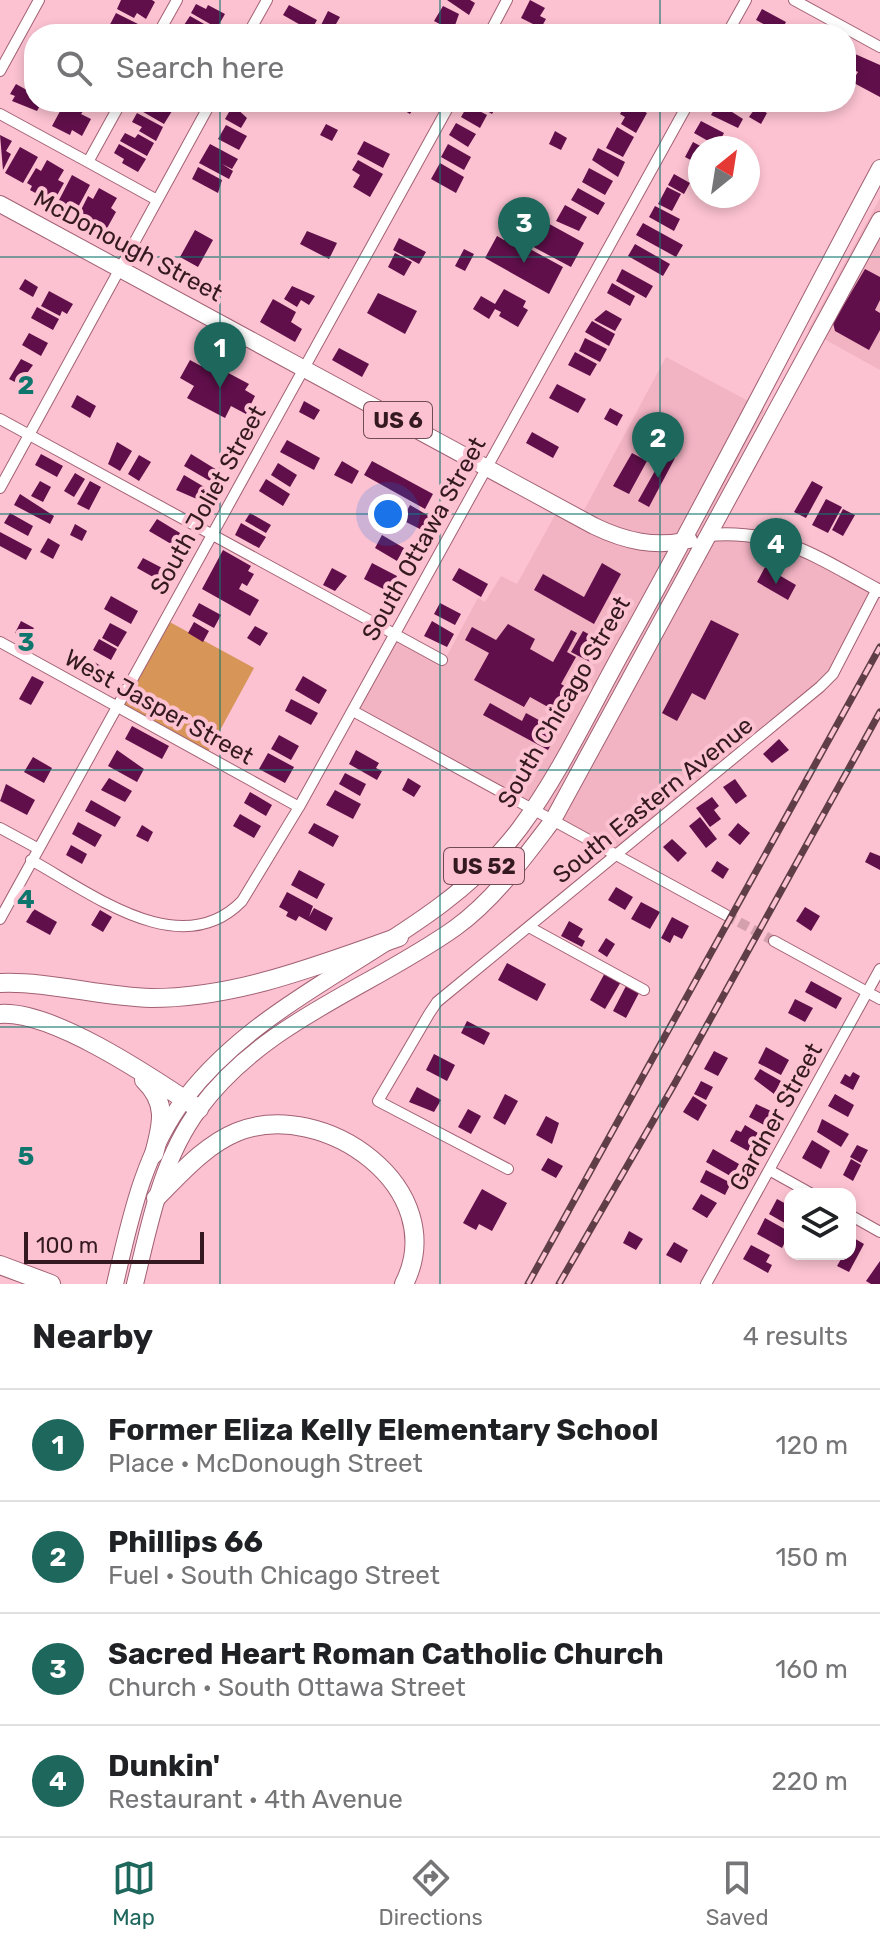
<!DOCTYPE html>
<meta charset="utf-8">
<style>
body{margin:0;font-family:Rubik,sans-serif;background:#f2f2f2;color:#202124}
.controls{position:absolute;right:24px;bottom:24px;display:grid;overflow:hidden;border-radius:16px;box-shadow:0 4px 12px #0003}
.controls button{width:72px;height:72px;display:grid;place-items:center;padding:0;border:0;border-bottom:2px solid #e0e0e0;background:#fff;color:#202124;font:40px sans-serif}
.compass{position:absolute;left:688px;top:136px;width:72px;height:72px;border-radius:50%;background:#fff;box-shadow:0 4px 12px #0003;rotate:30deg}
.scale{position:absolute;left:24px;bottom:20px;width:180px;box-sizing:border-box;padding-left:8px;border:4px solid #341921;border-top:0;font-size:22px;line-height:28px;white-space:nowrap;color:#341921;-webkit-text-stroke:6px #fcc2d1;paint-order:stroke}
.you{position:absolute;left:388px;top:514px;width:28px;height:28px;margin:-20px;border:6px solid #fff;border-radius:50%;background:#1a73e8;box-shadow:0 0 0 12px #1a73e833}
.badge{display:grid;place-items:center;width:52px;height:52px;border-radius:50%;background:#1e675d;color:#fff;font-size:26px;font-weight:700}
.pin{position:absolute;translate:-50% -66px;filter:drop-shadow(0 2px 4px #0008)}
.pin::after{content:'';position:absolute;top:42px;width:28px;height:24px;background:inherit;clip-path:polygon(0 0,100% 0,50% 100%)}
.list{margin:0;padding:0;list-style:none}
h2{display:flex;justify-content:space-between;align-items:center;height:104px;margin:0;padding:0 32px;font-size:34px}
h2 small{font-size:26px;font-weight:400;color:#757577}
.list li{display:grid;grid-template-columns:52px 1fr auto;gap:24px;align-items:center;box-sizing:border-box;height:112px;padding:0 32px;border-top:2px solid #e0e0e0}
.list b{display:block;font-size:30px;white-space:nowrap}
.list p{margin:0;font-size:26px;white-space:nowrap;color:#757577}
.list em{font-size:26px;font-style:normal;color:#757577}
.icon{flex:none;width:44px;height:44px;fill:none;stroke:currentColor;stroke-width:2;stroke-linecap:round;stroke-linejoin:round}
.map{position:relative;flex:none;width:880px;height:1284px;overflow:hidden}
.search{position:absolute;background:#fff;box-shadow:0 4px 12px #0003;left:24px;right:24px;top:24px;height:88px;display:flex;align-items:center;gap:20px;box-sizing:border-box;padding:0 28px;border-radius:32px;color:#757577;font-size:30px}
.sheet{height:552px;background:#fff}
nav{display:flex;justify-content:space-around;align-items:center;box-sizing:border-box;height:112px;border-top:2px solid #e0e0e0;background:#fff;font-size:22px;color:#757577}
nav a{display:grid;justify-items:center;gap:4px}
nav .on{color:#1e675d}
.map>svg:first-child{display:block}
</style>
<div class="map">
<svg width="880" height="1284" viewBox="0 0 880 1284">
<rect width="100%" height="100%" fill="#fcc2d1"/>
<!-- built -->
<path fill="#f2b3c3" d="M880 198V370L808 330Z
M666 357 765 410 698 535 744 530 877 586 831 672 618 852 357 711 396 638 443 663 478 598 485 602 501 576 517 584 560 506 581 516Z"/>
<!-- green -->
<path fill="#d79558" d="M166 620 254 668 207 754 118 706Z"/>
<!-- building -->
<path fill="#600f4a" d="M121 0H152L155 2 146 19 137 13 134 18 117 9Z
M447 0H470L475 3 469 15Z
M530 0 545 8 540 16 546 19 541 28 521 18Z
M196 4 206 9 208 5 225 14 217 28 191 13Z
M289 5 317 20 311 31 283 15Z
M443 6 459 14 453 31 434 21Z
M762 9 786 22 780 33 756 20Z
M328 11 340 17 332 31 321 25Z
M116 13 142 26 137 34H105Z
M190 16 213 29 211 34H192L194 31 184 25Z
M846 50 880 65V97L852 82 858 72 846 66Z
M16 84 34 94V102H42L37 111 12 101 15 96 10 94Z
M65 102 84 110 81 114 91 119 82 136 72 130 70 135 52 126Z
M142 102 153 106 156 102 172 111 164 124 138 109Z
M390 102H417L410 114Z
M472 102H499L492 114Z
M627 102 647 113 636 133 621 124 625 117 620 114Z
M718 103 743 119 738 128 711 115Z
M233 105 247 118 241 128 225 119Z
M468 105 487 115 480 128 461 117Z
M756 107 767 113 761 124 749 117Z
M137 113 163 127 156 141 139 131 142 127 132 122Z
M701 121 724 133 717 146 694 133Z
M456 123 476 134 468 147 449 135Z
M326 124 338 130 332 141 320 135Z
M226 125 247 136 239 150 218 139Z
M617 127 634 137 623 157 606 148Z
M555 131 567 138 561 150 549 144Z
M125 133 135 138 138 134 154 143 147 156 120 141Z
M0 135 12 141 6 151 11 154 3 170Z
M364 141 390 154 383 168 357 154Z
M693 142 704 148H700V165L685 157Z
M119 144 146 159 138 172 122 163 124 159 114 153Z
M210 144 238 159 232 169 222 164 233 171 229 179 199 163Z
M448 144 471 157 464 170 441 157Z
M20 147 38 157 23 183 5 173Z
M598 148 625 162 618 177 592 160Z
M47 160 64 170 58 180 64 183 55 199 50 196 48 200 30 190 32 186 27 183 36 168 41 171Z
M358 160 383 174 370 197 353 187 360 175 352 170Z
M440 163 464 177 456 193 431 179Z
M198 167 222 180 218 193 192 179Z
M589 168 613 181 605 195 582 182Z
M674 174 690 183 684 194 668 185Z
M72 175 90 185 76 211 58 202Z
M667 187 681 194 672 211 658 204Z
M99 188 117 198 111 208 116 212 106 230 80 212 88 196 93 199Z
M578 188 605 203 598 215 571 200Z
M565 205 587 217 579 231 556 221Z
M655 206 680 219 674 231 649 217Z
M522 209 584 243 571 267 509 234Z
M643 223 683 245 676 257 636 235Z
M195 230 213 240 198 267 180 257Z
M307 231 337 243 329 259 300 244Z
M497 236 504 240 506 236 563 267 549 294 485 258Z
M399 238 426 252 419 264 393 250Z
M635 244 670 264 663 276 628 256Z
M464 249 474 254 465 271 455 266Z
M395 253 412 262 404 276 388 267Z
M622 269 653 286 646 298 616 281Z
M865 269 880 277V300L875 310 880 313V330L869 350 835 331 833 323Z
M25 279 38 287 33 297 19 289Z
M612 283 635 296 630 306 607 293Z
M292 286 315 296 309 305 301 300 297 307 284 299Z
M504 289 526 301 523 307 528 310 518 327 499 316 501 312 495 309 489 319 473 309 481 296 495 304Z
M49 291 73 304 67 314 62 311 60 316 41 306Z
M378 293 417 311 405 334 367 313Z
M273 299 296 312 291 322 302 329 295 342 260 322Z
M37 307 59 319 53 330 31 318Z
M606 310 622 319 615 331 594 320Z
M592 321 615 334 609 346 585 332Z
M29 333 48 343 41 356 22 345Z
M585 338 607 349 600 362 579 351Z
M339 348 369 364 362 377 332 360Z
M575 352 597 364 590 376 568 365Z
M21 359 33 365 19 384 9 379Z
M190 360 201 366 204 360 249 384 245 390 255 396 246 414 231 406 225 418 187 398 194 386 180 378Z
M557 384 586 399 578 413 549 398Z
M77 395 96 406 90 418 71 407Z
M304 401 320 410 314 420 299 412Z
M610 408 623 415 617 426 604 419Z
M532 432 559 447 553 458 526 443Z
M287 440 320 458 314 470 280 452Z
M117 442 132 451 120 471 108 464Z
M632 453 647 461 629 494 613 486Z
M665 453 675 458 649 507 638 501Z
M41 454 63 466 57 477 35 465Z
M191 454 217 470 210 481 184 466Z
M139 455 151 462 139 481 128 474Z
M342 461 359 471 352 484 334 475Z
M372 461 433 494 425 509 364 475Z
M278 463 297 475 290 487 271 475Z
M75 473 85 479 74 497 64 491Z
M184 475 206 488 199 500 176 490Z
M266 479 290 494 283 506 259 491Z
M40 481 51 487 43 502 31 496Z
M90 481 101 487 89 510 77 504Z
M812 481 823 487 806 518 794 512Z
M20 494 54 516 50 524 14 505Z
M826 499 842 507 828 533 812 525Z
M410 505 429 516 422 530 402 520Z
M843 509 855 515 843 536 832 530Z
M10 513 33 526 28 536 4 523Z
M250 513 271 525 266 533 245 521Z
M157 519 185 536 178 548 149 531Z
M241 523 266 537 259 548 235 535Z
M75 524 87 531 82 541 70 535Z
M0 532 32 549 26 560 0 546Z
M382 535 404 548 397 561 375 548Z
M48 538 60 545 53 559 40 552Z
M223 550 251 566 248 571 254 574 247 586 242 583 239 589 259 600 250 616 202 589Z
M143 558 168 571 162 582 137 568Z
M372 563 397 576 389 592 364 579Z
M602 563 621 574 594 624 534 590 543 574 584 597Z
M765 567 796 585 788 600 757 582Z
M332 568 347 576 335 591 323 585Z
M459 568 488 584 481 597 452 580Z
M111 596 138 611 131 624 104 609Z
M199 603 221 615 214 628 192 616Z
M440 603 461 614 455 625 434 614Z
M711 620 739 634 705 700 692 693 677 721 662 713Z
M21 621 34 628 27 640 15 633Z
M432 621 454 634 447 647 424 636Z
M194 622 209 631 203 642 188 633Z
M110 623 127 632 118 647 102 638Z
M508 624 535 639 530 649 553 662 571 630 577 633 567 652 576 657 561 684 578 694 566 717 530 697 524 707 474 680 489 653 465 640 472 627 496 640Z
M255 626 268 633 260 646 247 638Z
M583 631 603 642 592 663 571 652Z
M99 639 117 649 111 660 93 650Z
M82 655 106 669 100 680 76 666Z
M32 676 44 682 31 705 19 699Z
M303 676 327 690 319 704 295 690Z
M291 699 318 713 311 725 285 711Z
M490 703 522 721 526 713 559 731 548 750 483 715Z
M132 726 169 746 162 759 125 739Z
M279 735 299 746 291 760 271 749Z
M779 739 789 750 772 763 763 754Z
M117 750 144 769 137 782 108 766Z
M356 750 379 763 376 768 382 771 377 780 349 764Z
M268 753 294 767 285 783 259 769Z
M33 757 52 768 44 783 24 772Z
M345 773 366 784 360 796 339 784Z
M109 778 132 791 125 802 101 790Z
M408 778 421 786 414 797 402 790Z
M735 779 747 796 736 804 723 787Z
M6 784 35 800 27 815 0 801Z
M335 790 361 804 353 819 326 805Z
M250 792 272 805 266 816 244 803Z
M712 797 719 806 714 810 721 819 710 827 696 808Z
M91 800 121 817 115 827 85 811Z
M240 814 261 826 254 838 233 826Z
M700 817 717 839 706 848 689 826Z
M78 822 102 835 95 847 72 834Z
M314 823 339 836 333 847 308 833Z
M738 823 750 833 740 845 728 835Z
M142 825 153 832 148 842 136 836Z
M672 839 687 853 678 862 663 847Z
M71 845 87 854 82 864 66 855Z
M870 852 880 856V870L865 862Z
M717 861 729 869 723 879 711 871Z
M299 870 325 884 317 899 291 885Z
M616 887 633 897 625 910 608 900Z
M287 892 313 906 309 917 314 908 333 918 326 931 299 916 296 921 286 916 288 912 279 907Z
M641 902 660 912 650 929 631 919Z
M805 907 820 916 811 931 796 921Z
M34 909 57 922 50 935 26 922Z
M100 910 112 917 103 932 91 925Z
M672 917 689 926 682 939 674 935 670 943 661 938Z
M569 921 583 929 578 937 585 941 582 947 561 936Z
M606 938 615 944 607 957 598 951Z
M507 963 546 984 537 1001 498 980Z
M606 971 622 980 605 1009 590 1000Z
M811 981 842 998 836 1009 805 992Z
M627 984 640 991 626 1018 613 1011Z
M795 999 813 1008 805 1022 788 1013Z
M467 1021 490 1033 484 1045 461 1033Z
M766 1047 789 1060 781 1075 758 1063Z
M714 1051 728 1058 718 1076 704 1069Z
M434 1054 455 1065 447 1081 426 1070Z
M760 1069 781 1081 774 1094 754 1079Z
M853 1072 860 1076 853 1090 840 1083 845 1074 850 1077Z
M701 1081 713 1087 706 1100 694 1094Z
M417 1087 441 1100 434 1112 409 1102Z
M505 1094 518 1101 505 1125 493 1118Z
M835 1094 854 1105 848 1117 828 1106Z
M693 1096 707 1105 698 1121 683 1112Z
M756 1104 771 1111 764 1125 749 1117Z
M468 1109 481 1116 471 1134 458 1127Z
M546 1116 559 1123 552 1144 536 1135Z
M822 1119 849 1134 841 1147 817 1132Z
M745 1125 758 1133 748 1151 730 1141 736 1130 741 1132Z
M812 1140 830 1151 821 1169 802 1158Z
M857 1145 868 1150 861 1163 850 1157Z
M713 1149 739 1164 732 1177 706 1162Z
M548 1158 563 1166 556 1178 541 1170Z
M851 1159 861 1165 853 1181 843 1175Z
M706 1170 731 1183 725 1195 700 1182Z
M482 1189 507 1203 492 1231 479 1224 476 1230 463 1223Z
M701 1194 717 1203 707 1218 692 1209Z
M777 1199 790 1206V1226L769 1214Z
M765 1218 790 1232 782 1248 757 1234Z
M629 1231 643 1239 636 1250 623 1243Z
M852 1237 864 1244 849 1272 837 1266 844 1254H850Z
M674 1242 688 1250 681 1263 666 1255Z
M751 1245 770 1255 766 1262 772 1265 768 1273 743 1259Z
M880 1261V1284H871L866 1281Z"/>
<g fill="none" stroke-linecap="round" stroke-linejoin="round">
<!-- minor-tunnel -->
<path stroke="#d4a0ae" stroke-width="10" stroke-dasharray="10 5" stroke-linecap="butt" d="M726 915 774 941"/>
<defs>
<path id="minor" d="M794 0 880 47
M158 34 177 0
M248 34 267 0
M489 34 507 0
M727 34 746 0
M0 71 39 0
M0 114 88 162 121 102
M88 162 157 200
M0 419 442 660
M0 488 211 102
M0 642 299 807
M353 711 726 915
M0 828 37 848
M31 860C91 893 181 964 242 901L299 807 689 102
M0 919 451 102
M529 927 644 990
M774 941 880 999
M508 1169 378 1101 429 1014 437 1002 820 687 833 674 877 589
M769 1170 812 1194
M850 1215 880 1232
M706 1284 880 969"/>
<path id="tertiary" d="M708 535C781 529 818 558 880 591"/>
<path id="primary" d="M0 204 594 526C625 541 655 548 689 540
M115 1284C130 1219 144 1151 186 1097 276 981 431 946 520 828 562 771 593 703 628 641 715 485 796 325 880 168
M135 1284C150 1223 161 1160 199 1109 264 1021 369 989 455 928 494 900 524 858 553 820L880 220"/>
<path id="motorway" d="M0 983C50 981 101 997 151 998 237 998 319 965 399 937
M0 1014C53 1010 154 1079 199 1109
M144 1080C168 1103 162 1124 154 1154
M156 1198C180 1174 205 1145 237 1132 324 1097 452 1189 404 1284
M0 1265 51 1284"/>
</defs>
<!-- minor casing -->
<use href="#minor" stroke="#a26173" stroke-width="12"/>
<!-- tertiary casing -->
<use href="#tertiary" stroke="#a26173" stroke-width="14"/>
<!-- primary casing -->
<use href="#primary" stroke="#a26173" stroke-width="18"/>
<!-- motorway casing -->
<use href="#motorway" stroke="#a26173" stroke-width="20"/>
<!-- minor -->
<use href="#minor" stroke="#fff" stroke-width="10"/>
<!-- tertiary -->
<use href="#tertiary" stroke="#fff" stroke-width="12"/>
<!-- primary -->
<use href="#primary" stroke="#fff" stroke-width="16"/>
<!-- motorway -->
<use href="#motorway" stroke="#fff" stroke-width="18"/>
<defs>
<path id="rail" d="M528 1284 880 647
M559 1284 675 1083 880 712"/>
</defs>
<!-- rail casing -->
<use href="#rail" stroke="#603e48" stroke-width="7"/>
<!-- rail -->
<use href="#rail" stroke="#fcc2d1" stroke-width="4" stroke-dasharray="12" stroke-linecap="butt"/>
</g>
<!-- grid -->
<path fill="none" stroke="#0f766e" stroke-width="2" stroke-opacity="0.55" d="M220 0V34M440 0V34M660 0V34M220 102V1284M440 102V1284M660 102V1284M0 257H880M0 514H880M0 770H880M0 1027H880"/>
<g text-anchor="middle" stroke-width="8" stroke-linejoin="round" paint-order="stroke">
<!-- shield labels -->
<g fill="#fcc2d1" stroke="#704c56" stroke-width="2">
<rect x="364" y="402" width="68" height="36" rx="6"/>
<rect x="444" y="848" width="80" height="36" rx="6"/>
</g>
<g font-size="22" font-weight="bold" fill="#341921">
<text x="398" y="428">US 6</text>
<text x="484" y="874">US 52</text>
</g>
<!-- street labels -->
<g font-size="24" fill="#341921" stroke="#fcc2d1">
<text transform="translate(128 246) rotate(28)" y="8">McDonough Street</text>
<text transform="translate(208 500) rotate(-61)" y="8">South Joliet Street</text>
<text transform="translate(424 539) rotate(-61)" y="8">South Ottawa Street</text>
<text transform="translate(564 702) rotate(-60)" y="8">South Chicago Street</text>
<text transform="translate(159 707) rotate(29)" y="8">West Jasper Street</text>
<text transform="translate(653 800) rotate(-39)" y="8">South Eastern Avenue</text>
<text transform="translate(776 1117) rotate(-61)" y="8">Gardner Street</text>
</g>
</g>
<g font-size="26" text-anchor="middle" font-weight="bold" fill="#0f766e" stroke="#fcc2d1" stroke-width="8" stroke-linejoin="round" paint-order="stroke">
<text x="26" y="394">2</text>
<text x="26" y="651">3</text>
<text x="26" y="908">4</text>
<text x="26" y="1165">5</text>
</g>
</svg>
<div class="controls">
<button><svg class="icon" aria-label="layers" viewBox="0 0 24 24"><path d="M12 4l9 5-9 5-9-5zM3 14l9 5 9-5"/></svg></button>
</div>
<svg class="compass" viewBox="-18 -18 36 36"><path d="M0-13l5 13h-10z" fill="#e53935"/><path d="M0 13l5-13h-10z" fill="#757577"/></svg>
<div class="scale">100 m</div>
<div class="you"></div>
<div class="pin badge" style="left:220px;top:388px">1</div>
<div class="pin badge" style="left:658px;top:478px">2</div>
<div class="pin badge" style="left:524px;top:263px">3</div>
<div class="pin badge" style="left:776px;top:584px">4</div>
<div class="search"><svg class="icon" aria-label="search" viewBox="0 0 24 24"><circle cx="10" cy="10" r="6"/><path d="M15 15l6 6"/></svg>Search here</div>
</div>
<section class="sheet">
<h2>Nearby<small>4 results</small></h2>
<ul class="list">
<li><span class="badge">1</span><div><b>Former Eliza Kelly Elementary School</b><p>Place · McDonough Street</p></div><em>120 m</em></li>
<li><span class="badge">2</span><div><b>Phillips 66</b><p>Fuel · South Chicago Street</p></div><em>150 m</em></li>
<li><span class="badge">3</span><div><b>Sacred Heart Roman Catholic Church</b><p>Church · South Ottawa Street</p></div><em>160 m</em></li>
<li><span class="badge">4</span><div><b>Dunkin'</b><p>Restaurant · 4th Avenue</p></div><em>220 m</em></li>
</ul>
</section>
<nav>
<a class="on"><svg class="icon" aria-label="map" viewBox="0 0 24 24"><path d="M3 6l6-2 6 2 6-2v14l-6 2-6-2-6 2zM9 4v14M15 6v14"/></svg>Map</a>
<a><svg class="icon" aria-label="directions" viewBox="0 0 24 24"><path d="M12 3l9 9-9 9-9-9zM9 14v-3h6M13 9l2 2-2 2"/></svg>Directions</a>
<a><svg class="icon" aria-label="saved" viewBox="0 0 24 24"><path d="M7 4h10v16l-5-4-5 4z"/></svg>Saved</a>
</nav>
